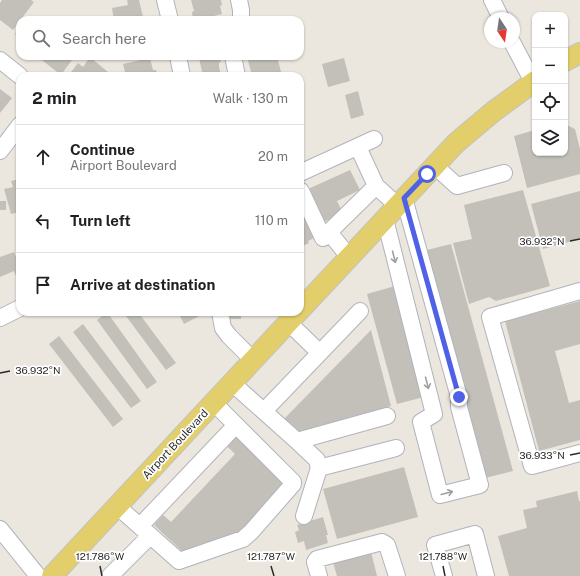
<!DOCTYPE html>
<meta charset="utf-8">
<style>
body{margin:0;font-family:"Public Sans",sans-serif;background:#f6f6f6;color:#202124}
.controls{position:absolute;right:12px;top:12px;display:grid;overflow:hidden;border-radius:8px;box-shadow:0 1px 3px #0004}
.controls button{width:36px;height:36px;display:grid;place-items:center;padding:0;border:0;border-bottom:1px solid #e0e0e0;background:#fff;color:#202124;font:20px sans-serif}
.compass{position:absolute;left:484px;top:12px;width:36px;height:36px;border-radius:50%;background:#fff;box-shadow:0 1px 3px #0004;rotate:167deg}
.stop{position:absolute;width:12px;height:12px;margin:-9px;border:3px solid #4e61e7;border-radius:50%;background:#fff}
.stop.end{background:#4e61e7;border-color:#fff;box-shadow:0 1px 4px #0008}
.list{margin:0;padding:0;list-style:none}
h2{display:flex;justify-content:space-between;align-items:center;height:52px;margin:0;padding:0 16px;font-size:17px}
h2 small{font-size:13px;font-weight:400;color:#757577}
.list li{display:grid;grid-template-columns:26px 1fr auto;gap:12px;align-items:center;box-sizing:border-box;height:64px;padding:0 16px;border-top:1px solid #e0e0e0}
.list b{display:block;font-size:15px;white-space:nowrap}
.list p{margin:0;font-size:13px;white-space:nowrap;color:#757577}
.list em{font-size:13px;font-style:normal;color:#757577}
.icon{flex:none;width:22px;height:22px;fill:none;stroke:currentColor;stroke-width:2;stroke-linecap:round;stroke-linejoin:round}
.map{position:relative;flex:none;width:580px;height:576px;overflow:hidden}
.search{position:absolute;background:#fff;box-shadow:0 1px 3px #0004;left:16px;top:16px;width:288px;height:44px;display:flex;align-items:center;gap:10px;box-sizing:border-box;padding:0 14px;border-radius:12px;color:#757577;font-size:15px}
.panel{position:absolute;background:#fff;box-shadow:0 1px 3px #0004;left:16px;top:72px;width:288px;height:244px;border-radius:12px}
.map>svg:first-child{display:block}
</style>
<div class="map">
<svg width="580" height="576" viewBox="0 0 580 576">
<rect width="100%" height="100%" fill="#ebe6de"/>
<!-- building -->
<path fill="#c3c0ba" d="M2 0H31L34 2 13 30 0 20V3Z
M127 0H139L143 17 131 20H114L112 8 128 5Z
M191 0H221L222 5 220 6 222 14 214 16 215 20H193L192 12 194 11Z
M20 27V38L15 34Z
M39 56H75L61 75 38 57Z
M210 56H219L221 62 219 63V67L221 76H203L199 58Z
M249 56H277L282 76 252 75 247 57Z
M90 57 108 72 105 76H68L78 63 83 67Z
M150 58 153 70H156L158 76H126L123 64Z
M344 58 350 81 328 87 322 64Z
M0 89 12 98 0 113Z
M358 91 364 115 351 119 345 95Z
M565 124 575 129 580 149V174L527 188 514 136 535 130V153H565Z
M350 170 360 190 337 201 343 213 324 222 308 189Z
M20 179V212L11 214 4 189 13 187 11 181Z
M523 190 550 286 496 301 489 297 469 304 453 243 472 239 464 205Z
M580 191V239L543 249 531 204Z
M0 201H6V210H0Z
M300 204 316 237 308 241 309 243 300 247Z
M451 244 513 471 485 478 423 251Z
M14 252 20 267V277L17 278 14 271 0 277V257Z
M395 286 424 397 397 404 367 294Z
M580 301V344L555 351 569 403 580 400V440L539 451 505 321Z
M107 312 157 382 147 389 97 320Z
M123 312H138L176 363 166 370Z
M178 312H207L184 324Z
M227 312H241V319H227Z
M83 324 141 401 131 408 73 332Z
M371 330 391 406 297 432 284 419Z
M59 336 123 419 113 427 49 344Z
M238 435 288 481 241 531 184 553 154 525 163 515 171 522 235 454 227 446Z
M404 467 418 517 337 539 323 489Z
M577 491 579 501H580V576H509L498 536 527 528 523 510 537 507 536 501Z
M323 517 328 535H326L328 543 306 550 304 541 298 543 295 532 299 530 297 525Z
M371 552 377 576H337L333 562Z"/>
<g fill="none" stroke-linecap="round" stroke-linejoin="round">
<defs>
<path id="minor" d="M165 0 170 20
M239 0 241 10V20
M492 0 501 18
M512 42 533 82
M178 56 182 76
M233 56 237 76
M0 60 20 76
M358 147 376 186 398 206
M0 151 20 125
M435 166 457 186 504 173
M300 173 374 139
M301 191 323 238 376 186
M385 219 434 414 421 422 440 495 480 485 459 407V397L404 198
M329 232 349 257
M580 291 490 317 532 466 580 453
M220 312 223 328 229 336 253 360
M0 318 20 308
M288 322 320 353
M232 383 297 441 387 416
M264 411 360 311
M297 441 317 460 319 468 304 516
M319 468 396 448
M117 506 179 561 237 541 243 539 251 532 293 484V482L214 403
M140 526 236 425
M0 529 38 576
M110 576 150 536
M319 576 315 562 317 559 382 542 387 545 397 576
M444 576 435 545 475 534 486 576"/>
<path id="major" d="M565 61 580 53
M300 310 456 143 494 111 535 81
M52 576 298 312"/>
</defs>
<!-- minor casing -->
<use href="#minor" stroke="#b1b3bc" stroke-width="18"/>
<!-- major casing -->
<use href="#major" stroke="#c3c3c3" stroke-width="22"/>
<!-- minor -->
<use href="#minor" stroke="#fff" stroke-width="16"/>
<!-- major -->
<use href="#major" stroke="#e2ce6b" stroke-width="20"/>
</g>
<!-- one-way arrows -->
<defs><path id="oneway-shaft" d="M-6 0H5M1.5-3L5.5 0L1.5 3" fill="none" stroke-width="1.6" stroke-linecap="round" stroke-linejoin="round"/></defs>
<g stroke="#9f9f9f">
<use href="#oneway-shaft" transform="translate(394 257) rotate(76)"/>
<use href="#oneway-shaft" transform="translate(427 383) rotate(76)"/>
<use href="#oneway-shaft" transform="translate(447 493) rotate(-15)"/>
</g>
<g fill="none" stroke-linecap="round" stroke-linejoin="round">
<!-- route -->
<path stroke="#4e61e7" stroke-width="5" d="M427 174 404 198 459 397"/>
</g>
<!-- ticks -->
<path fill="none" stroke="#2a2a2a" stroke-width="1.5" d="M570 241 580 239M0 373 10 371M570 455 580 453M100 566 102 576M271 566 274 576M443 566 445 576"/>
<g text-anchor="middle" stroke-width="3.5" stroke-linejoin="round" paint-order="stroke">
<!-- street labels -->
<g font-size="11" fill="#2a2a2a" stroke="#fff">
<text transform="translate(175 444) rotate(-47)" y="4">Airport Boulevard</text>
</g>
</g>
<g font-size="10" text-anchor="middle" fill="#2a2a2a" stroke="#fff" stroke-width="3.5" stroke-linejoin="round" paint-order="stroke">
<text x="542" y="245">36.932°N</text>
<text x="38" y="374">36.932°N</text>
<text x="542" y="459">36.933°N</text>
<text x="100" y="560">121.786°W</text>
<text x="271" y="560">121.787°W</text>
<text x="443" y="560">121.788°W</text>
</g>
</svg>
<div class="controls">
<button>+</button>
<button>−</button>
<button><svg class="icon" aria-label="locate" viewBox="0 0 24 24"><circle cx="12" cy="12" r="6"/><path d="M12 2v4M12 18v4M2 12h4M18 12h4"/></svg></button>
<button><svg class="icon" aria-label="layers" viewBox="0 0 24 24"><path d="M12 4l9 5-9 5-9-5zM3 14l9 5 9-5"/></svg></button>
</div>
<svg class="compass" viewBox="-18 -18 36 36"><path d="M0-13l5 13h-10z" fill="#e53935"/><path d="M0 13l5-13h-10z" fill="#757577"/></svg>
<div class="stop" style="left:427px;top:174px"></div>
<div class="stop end" style="left:459px;top:397px"></div>
<div class="search"><svg class="icon" aria-label="search" viewBox="0 0 24 24"><circle cx="10" cy="10" r="6"/><path d="M15 15l6 6"/></svg>Search here</div>
<section class="panel">
<h2>2 min<small>Walk · 130 m</small></h2>
<ul class="list">
<li><svg class="icon" aria-label="ahead" viewBox="0 0 24 24"><path d="M12 20V5M6 11l6-6 6 6"/></svg><div><b>Continue</b><p>Airport Boulevard</p></div><em>20 m</em></li>
<li><svg class="icon" aria-label="left" viewBox="0 0 24 24"><path d="M17 20v-9H6M10 6l-5 5 5 5"/></svg><div><b>Turn left</b></div><em>110 m</em></li>
<li><svg class="icon" aria-label="arrive" viewBox="0 0 24 24"><path d="M6 21V4h12l-3 4 3 4H6"/></svg><div><b>Arrive at destination</b></div></li>
</ul>
</section>
</div>
